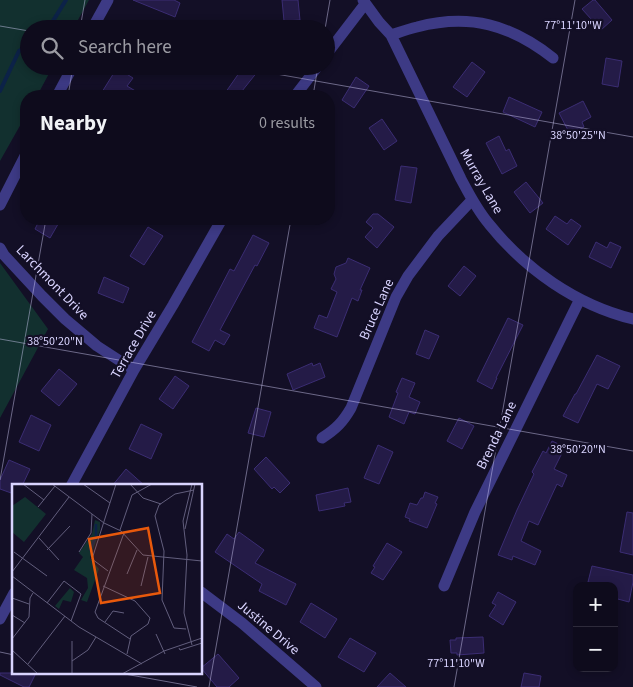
<!DOCTYPE html>
<meta charset="utf-8">
<style>
body{margin:0;font-family:"Source Sans 3",sans-serif;background:#1c1929;color:#f1f3f6}
.controls{position:absolute;right:15px;bottom:15px;display:grid;overflow:hidden;border-radius:10px;box-shadow:0 2px 8px #0003}
.controls button{width:45px;height:45px;display:grid;place-items:center;padding:0;border:0;border-bottom:1px solid #2e2b3b;background:#0e0b1c;color:#f1f3f6;font:25px sans-serif}
.list{margin:0;padding:0;list-style:none}
h2{display:flex;justify-content:space-between;align-items:center;height:65px;margin:0;padding:0 20px;font-size:21px}
h2 small{font-size:16px;font-weight:400;color:#9b9ba3}
.icon{flex:none;width:28px;height:28px;fill:none;stroke:currentColor;stroke-width:2;stroke-linecap:round;stroke-linejoin:round}
.map{position:relative;flex:none;width:633px;height:687px;overflow:hidden}
.search{position:absolute;background:#0e0b1c;box-shadow:0 2px 8px #0003;left:20px;top:20px;width:315px;height:55px;display:flex;align-items:center;gap:12px;box-sizing:border-box;padding:0 18px;border-radius:28px;color:#9b9ba3;font-size:19px}
.panel{position:absolute;background:#0e0b1c;box-shadow:0 2px 8px #0003;left:20px;top:90px;width:315px;height:135px;border-radius:20px}
.map>svg:first-child{display:block}
</style>
<div class="map">
<svg width="633" height="687" viewBox="0 0 633 687">
<rect width="100%" height="100%" fill="#130f26"/>
<!-- green -->
<path fill="#12302f" d="M0 0H89L73 29H29V66H53L37 96H26V115L0 161Z
M0 263 48 329 0 418Z"/>
<g fill="none" stroke-linecap="round" stroke-linejoin="round">
<!-- stream -->
<path stroke="#0c2248" stroke-width="4" d="M48 29 66 0
M0 91 19 51 29 45"/>
</g>
<!-- building -->
<path fill="#241b47" stroke="#3b2d73" d="M133 0H174L180 3 175 17Z
M282 0H298L300 20 284 21Z
M593 0H595L612 20 601 30 582 9Z
M606 58 622 61 618 87 602 84Z
M472 62 485 72 467 97 453 87Z
M244 66H262L238 96H223Z
M117 68 133 78 127 86 144 96H109L102 92Z
M356 77 369 86 354 108 342 100Z
M509 97 542 112 535 127 503 112Z
M583 101 591 117 582 122 584 127 570 134 559 113Z
M382 119 397 141 384 150 369 128Z
M499 136 506 151 509 149 517 166 502 174 486 143Z
M401 166 417 168 411 203 395 200Z
M526 182 543 203 530 213 514 192Z
M373 214H378L394 227 377 248 365 237 373 228 366 222Z
M555 216 567 224 571 219 581 226 568 245 546 229Z
M40 219H61L50 238 35 229Z
M148 227 163 236 144 265 130 256Z
M253 235 269 243 257 266 255 265 220 330 230 335 224 345 215 340 209 351 192 342 230 269 234 271Z
M596 242 607 248 610 242 621 247 611 268 589 257Z
M348 258 370 268 360 290H362L358 301 352 298 337 337 314 328 319 315 327 318 337 292 331 289 336 279 334 274 336 267 346 263Z
M464 266 476 276 460 296 448 286Z
M104 277 129 288 123 303 98 293Z
M508 318 523 325 496 378H497L492 389 477 381Z
M425 330 439 336 429 359 416 354Z
M597 355 620 366 608 389 597 384 578 423 563 416 575 394H576Z
M312 363 313 366 320 363 325 377 293 390 287 374Z
M59 369 77 384 59 406 41 391Z
M175 376 189 386 173 409 159 399Z
M402 378 415 383 409 397 420 402 415 414 409 412 404 424 389 417 398 393 396 392Z
M256 408 271 412 264 437 248 433Z
M31 415 51 425 39 451 19 442Z
M459 418 474 426 462 449 447 441Z
M141 424 162 434 151 459 129 449Z
M552 441 565 447 554 469 567 475 562 487 557 484 538 525 529 521 521 541 541 551 535 565 513 556 512 560 498 555 517 510 534 474 532 472 543 451 546 453Z
M378 445 393 452 379 484 364 478Z
M266 457 290 483 280 493 274 487 272 489 254 469Z
M9 460 30 469 22 486H14V494L0 489V480Z
M126 469 145 486H112Z
M348 488 351 502 344 503 345 506 319 511 316 495Z
M425 492 438 497 435 503 437 504 427 528 409 521 410 519 405 517 410 503 417 505 421 498H423Z
M627 512 633 513V555L620 552Z
M239 532 264 550 255 563 296 584 286 605 259 591 262 584 215 552 227 534 234 539Z
M387 543 402 552 383 580 371 573 375 567 373 566Z
M592 566 633 575V582L629 602 614 598V586H606L588 582Z
M498 592 516 602 503 625 489 616 496 605 492 603Z
M311 603 337 619 325 638 300 622Z
M483 637 484 653 457 655V653H451L450 640H456V638Z
M350 638 376 653 364 672 338 657Z
M218 654 239 678 229 687H217L201 668Z
M0 673H36L29 687H24L0 675Z
M390 673 406 687H377Z
M524 673 541 676 539 687H521Z"/>
<g fill="none" stroke-linecap="round" stroke-linejoin="round">
<!-- minor -->
<path stroke="#3d3a85" stroke-width="11" d="M363 0 379 22 391 35 461 179C469 194 477 210 489 224 525 269 576 305 633 319
M92 29 108 0
M391 35C400 32 408 29 417 27 470 13 511 25 553 58
M326 55 365 4
M57 96 73 66
M295 96 318 66
M0 205 26 154
M0 248 4 255 42 296 65 319 97 346 134 370
M322 438C336 429 343 422 351 408L396 297 408 276 438 236 472 200
M71 486 134 370 173 305 222 219
M444 586 475 512 580 299
M201 592 242 623 316 687
M0 619 14 593"/>
</g>
<!-- ticks -->
<path fill="none" stroke="#d9d4ff" stroke-width="1" stroke-opacity="0.45" d="M0 26 29 31M80 29 85 0M325 29 330 0M231 66 633 137M68 96 73 66M313 96 318 66M0 339 633 451M0 480 46 219M0 652 14 655M119 673 197 687M209 687 291 219M454 687 575 0"/>
<g text-anchor="middle" stroke-width="4.5" stroke-linejoin="round" paint-order="stroke">
<!-- street labels -->
<g font-size="14" fill="#d9d4ff" stroke="#130f26">
<text transform="translate(482 181) rotate(60)" y="5">Murray Lane</text>
<text transform="translate(53 282) rotate(46)" y="5">Larchmont Drive</text>
<text transform="translate(376 309) rotate(-66)" y="5">Bruce Lane</text>
<text transform="translate(133 344) rotate(-60)" y="5">Terrace Drive</text>
<text transform="translate(496 435) rotate(-64)" y="5">Brenda Lane</text>
<text transform="translate(269 627) rotate(40)" y="5">Justine Drive</text>
</g>
</g>
<!-- overview -->
<g transform="translate(12 484)">
<rect width="190" height="190" fill="#130f26"/>
<path d="M13 13 34 30 12 58 0 48V22ZM83 36 88 38V46L78 74 87 85 75 118 69 116 76 104 75 94 62 86 71 73 67 69 80 50ZM58 104 62 108 59 118 51 116 47 125 43 122Z" fill="#12302f"/>
<path fill="none" stroke="#0c2248" stroke-width="2.5" d="M78 67 84 52V40"/>
<path fill="none" stroke="#625e7d" stroke-width="1" d="M11 0 32 16M40 0 92 39 109 47 131 71 190 77M71 0 98 19M118 0 131 14 149 20M180 0 171 37 175 71 172 129 180 161M26 23 43 2M173 45 183 0M108 46 120 11 140 0M112 49 83 128 86 134 118 155M27 54 47 76M35 66 58 42M2 68 35 92M67 68 79 49 80 30M96 87 80 75 104 0M0 88 57 13M115 90 125 66M0 92 67 143 130 180M91 102 123 117 138 134 136 140 119 152 115 170M129 102 136 73M0 114 17 120M35 119 52 97 69 110 59 137M0 131 13 139M93 138 101 127 112 129M174 145 162 144 150 116 152 67 143 32 147 21 163 10 182 6M144 150 153 170M0 155 17 133 18 114 21 109M60 157V190M167 164 168 166 190 159M0 166 26 190M60 177 76 166 84 153M16 180 53 132M110 190 152 167 190 154"/>
<path fill="#e8590c" fill-opacity="0.15" stroke="#e8590c" stroke-width="2.5" d="M136 44 148 109 89 119 77 55Z"/>
<rect width="190" height="190" fill="none" stroke="#d9d4ff" stroke-width="2.5"/>
</g>
<g font-size="12" text-anchor="middle" fill="#d9d4ff" stroke="#130f26" stroke-width="4.5" stroke-linejoin="round" paint-order="stroke">
<text x="573" y="29">77°11'10"W</text>
<text x="578" y="139">38°50'25"N</text>
<text x="55" y="345">38°50'20"N</text>
<text x="578" y="453">38°50'20"N</text>
<text x="456" y="667">77°11'10"W</text>
</g>
</svg>
<div class="controls">
<button>+</button>
<button>−</button>
</div>
<div class="search"><svg class="icon" aria-label="search" viewBox="0 0 24 24"><circle cx="10" cy="10" r="6"/><path d="M15 15l6 6"/></svg>Search here</div>
<section class="panel">
<h2>Nearby<small>0 results</small></h2>
<ul class="list">
</ul>
</section>
</div>
